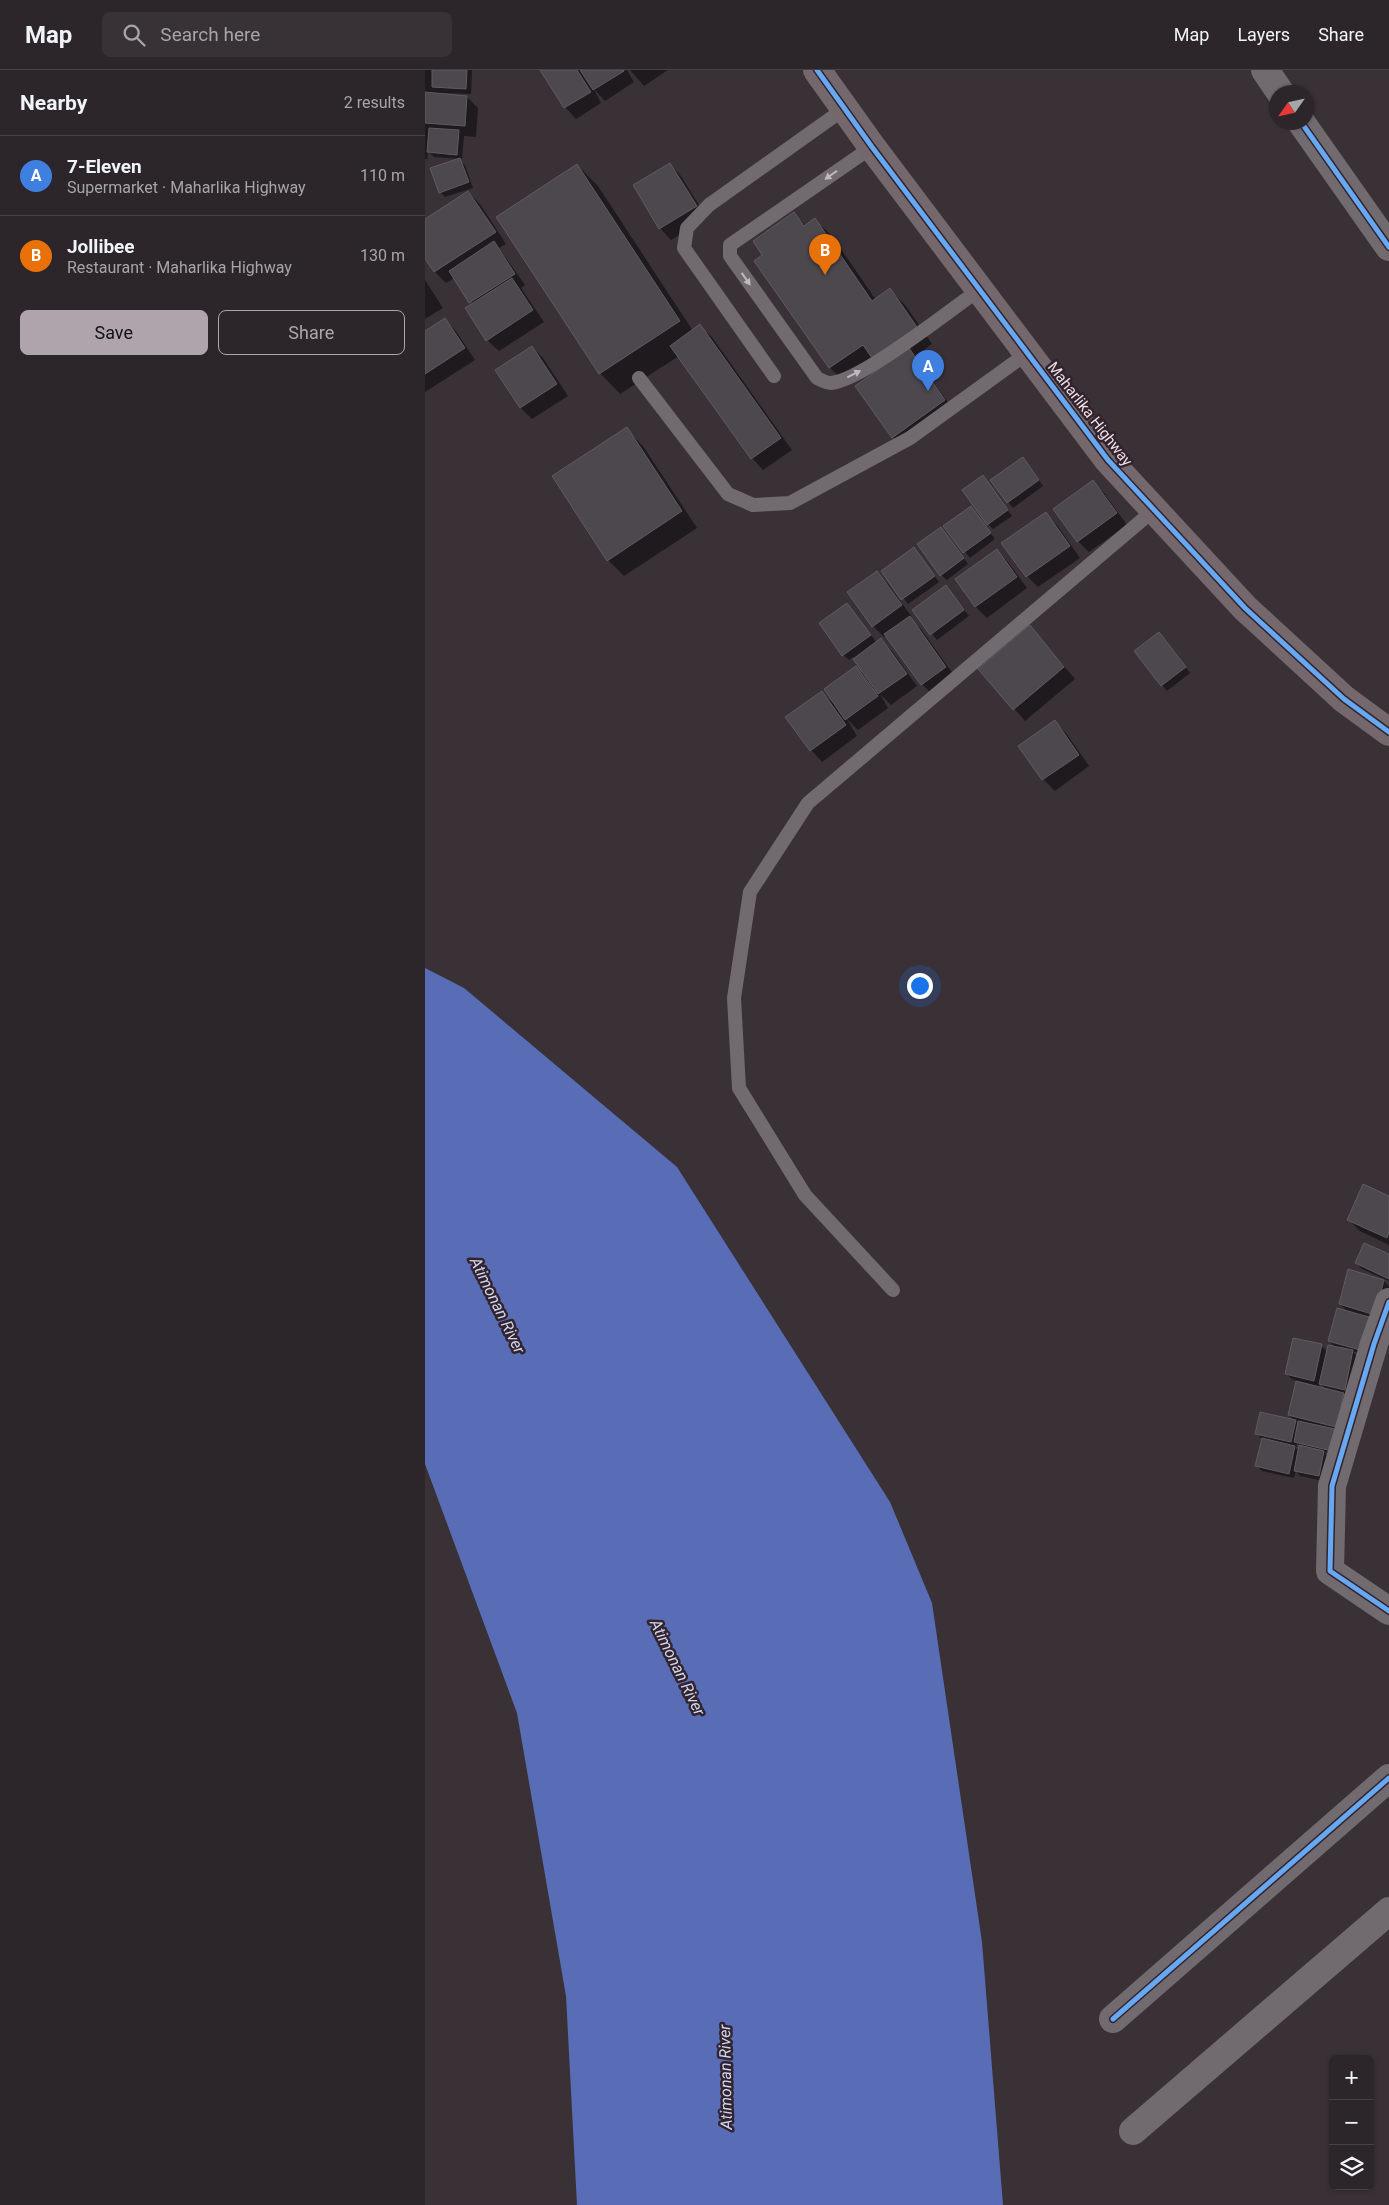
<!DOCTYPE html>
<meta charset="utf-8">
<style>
body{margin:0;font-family:Roboto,sans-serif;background:#383135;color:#f1f3f6}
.controls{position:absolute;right:15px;bottom:15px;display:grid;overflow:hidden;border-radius:8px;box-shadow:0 1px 4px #0004}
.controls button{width:45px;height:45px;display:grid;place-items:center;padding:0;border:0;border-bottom:1px solid #484246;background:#2c2529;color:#f1f3f6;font:25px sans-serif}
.compass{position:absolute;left:844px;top:15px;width:45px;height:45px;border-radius:50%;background:#2c2529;box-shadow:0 1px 4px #0004;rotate:236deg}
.you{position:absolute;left:494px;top:915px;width:18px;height:18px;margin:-12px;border:4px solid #fff;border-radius:50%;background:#1a73e8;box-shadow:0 0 0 8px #1a73e833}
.badge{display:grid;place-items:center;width:32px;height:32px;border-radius:50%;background:#afa4ab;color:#fff;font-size:16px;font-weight:700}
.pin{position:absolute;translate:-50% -41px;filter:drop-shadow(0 1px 2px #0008)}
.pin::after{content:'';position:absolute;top:26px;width:18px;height:15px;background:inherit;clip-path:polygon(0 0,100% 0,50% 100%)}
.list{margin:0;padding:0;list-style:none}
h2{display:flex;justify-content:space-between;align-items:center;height:65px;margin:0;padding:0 20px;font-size:21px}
h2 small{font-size:16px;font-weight:400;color:#a6a5a8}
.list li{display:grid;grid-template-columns:32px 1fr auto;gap:15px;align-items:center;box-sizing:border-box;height:80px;padding:0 20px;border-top:1px solid #484246}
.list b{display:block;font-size:19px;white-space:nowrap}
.list p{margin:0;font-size:16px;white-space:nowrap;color:#a6a5a8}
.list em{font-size:16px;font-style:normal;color:#a6a5a8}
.actions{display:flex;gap:10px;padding:15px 20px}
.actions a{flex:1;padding:11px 0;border:1px solid #afa4ab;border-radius:8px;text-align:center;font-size:18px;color:#afa4ab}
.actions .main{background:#afa4ab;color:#111}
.icon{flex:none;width:28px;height:28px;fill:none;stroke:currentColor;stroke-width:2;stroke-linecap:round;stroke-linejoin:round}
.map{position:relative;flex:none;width:964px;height:2135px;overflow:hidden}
header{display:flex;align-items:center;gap:30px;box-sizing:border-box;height:70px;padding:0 25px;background:#2c2529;border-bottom:1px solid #484246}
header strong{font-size:24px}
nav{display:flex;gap:28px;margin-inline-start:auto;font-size:18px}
.search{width:350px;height:45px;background:#383135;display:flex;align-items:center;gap:12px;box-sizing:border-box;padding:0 18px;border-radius:8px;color:#a6a5a8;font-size:19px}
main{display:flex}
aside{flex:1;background:#2c2529}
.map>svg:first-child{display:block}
</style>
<header>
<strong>Map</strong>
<div class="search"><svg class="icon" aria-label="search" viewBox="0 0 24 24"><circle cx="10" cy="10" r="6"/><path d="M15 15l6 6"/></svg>Search here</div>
<nav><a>Map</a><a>Layers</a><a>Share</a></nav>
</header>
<main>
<aside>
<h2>Nearby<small>2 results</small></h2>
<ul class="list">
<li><span class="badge" style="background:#3f7fe0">A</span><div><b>7-Eleven</b><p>Supermarket · Maharlika Highway</p></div><em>110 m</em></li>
<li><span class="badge" style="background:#e8710a">B</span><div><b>Jollibee</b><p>Restaurant · Maharlika Highway</p></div><em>130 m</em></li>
</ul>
<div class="actions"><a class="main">Save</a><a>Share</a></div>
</aside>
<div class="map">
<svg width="964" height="2135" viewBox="0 0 964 2135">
<rect width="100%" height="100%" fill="#3a3137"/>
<!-- water -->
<path fill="#586db5" d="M0 898 39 918 252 1097 465 1432 507 1533 557 1872 578 2135H152L141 1926 92 1643 0 1394Z"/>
<!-- shadow -->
<path fill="#0007" fill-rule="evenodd" d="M0 0H47L46 24 18 23V25L42 27 53 38 51 67 39 66 37 89 9 87 3 81 2 89H0Z
M116 0H202L209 12 180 31 169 19 176 33 151 49 140 37Z
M205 0H243L219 16Z
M35 90 40 95 48 118 20 127 15 122Z
M245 94 256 106 282 148 246 170 235 158Z
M152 95 173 116 268 261 275 256 287 267 367 380 338 400 327 388 254 286 195 324 175 303Z
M43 122 55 134 81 174 74 178 100 215 96 218 119 252 74 281 62 270 48 234 29 208 21 213 10 202 0 187V150Z
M369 143 381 156 390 150 407 166 451 230 465 220 481 236 507 274 490 286 530 342 479 378 468 367 458 298 453 293 422 314 405 298 331 191 339 185Z
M0 210 18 238 0 249Z
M20 250 31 261 50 290 0 322V263Z
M107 277 118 288 143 326 107 349 96 338 71 300Z
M201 359 218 376 272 458 199 506 183 490Z
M603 394 618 416 588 438 567 411Z
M558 407 587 446 568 459 563 454Z
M668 412 679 423 702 455 664 482 653 471Z
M546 437 570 469 545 488 520 456Z
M620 443 632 455 655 488 613 517 602 506Z
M516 458 543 494 522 510 516 505Z
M572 480 583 492 602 518 562 548 550 536Z
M494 484 514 512 483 534 458 501Z
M452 503 463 514 487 547 485 549 496 559 531 608 508 625 497 614 462 565 459 567 448 556Z
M521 517 544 546 512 570 488 540Z
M422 534 452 573 456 570 467 581 492 616 466 635 455 624 463 638 433 660 421 648 432 666 397 692 386 680 362 647 397 622 410 635 431 598 442 606 428 587 424 590 418 585Z
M605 557 650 609 600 651 555 599Z
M739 569 765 603 742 621 737 615Z
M630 652 641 663 664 696 630 721 618 709 595 676Z
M964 1127V1175L935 1161 924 1150Z
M964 1185V1211L937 1199 931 1193Z
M959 1211 964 1217 955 1250 940 1245 949 1254 940 1285 927 1281 933 1287 925 1325 917 1323 929 1335 916 1386 899 1382 904 1388 899 1411 875 1406 871 1401 869 1408 837 1401 832 1396 838 1370 832 1364 836 1343 871 1352 864 1345 872 1311 867 1309 861 1304 896 1276 903 1282 911 1278 904 1271 924 1243 915 1234ZM895 1313 902 1320 894 1318ZM872 1373 875 1376 874 1381 871 1378Z"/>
<!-- building -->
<path fill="#4d474e" stroke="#605b61" d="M7 0H42L41 19 7 17Z
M115 0H152L166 22 139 38Z
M155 0H199V1L168 20Z
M0 22 42 26 40 56 0 53Z
M4 58 34 60 32 85 2 82Z
M35 88 44 112 14 123 5 98Z
M245 93 272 136 234 159 208 115Z
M152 94 255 251 174 304 71 147Z
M43 121 71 162 9 202 0 189V149Z
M369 142 379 156 390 148 447 231 465 218 492 257 447 288 438 275 404 298 329 191 337 185 328 171Z
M69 171 90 204 44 233 24 201Z
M87 208 108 240 61 271 40 238Z
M20 248 40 278 0 304V261Z
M275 254 356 368 326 389 245 276Z
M107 276 132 314 95 338 70 300Z
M484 278 520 330 467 368 430 316Z
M202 357 257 441 182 491 127 406Z
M598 387 614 410 582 433 565 410Z
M558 405 583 440 562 455 537 420Z
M668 410 692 443 652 472 628 439Z
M546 436 566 463 538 483 518 456Z
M621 442 645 476 601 507 576 473Z
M516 457 539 488 515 506 492 474Z
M489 477 510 506 476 530 456 501Z
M572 479 592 507 550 537 530 509Z
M452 501 477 535 447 557 422 522Z
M521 515 539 540 505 565 487 540Z
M422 533 446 565 417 586 394 553Z
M485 546 521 597 496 615 459 564Z
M605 555 639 597 588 640 553 599Z
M734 562 761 597 736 616 709 581Z
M456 568 482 604 453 624 428 589Z
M431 596 453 626 420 650 399 619Z
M397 621 421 655 385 681 360 647Z
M630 650 654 685 617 710 593 676Z
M938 1114 964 1126V1163L962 1168 922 1150Z
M939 1173 964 1184V1209L930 1193Z
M923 1199 959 1210 950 1245 914 1234Z
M912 1238 944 1247 935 1280 903 1271Z
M868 1268 897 1274 889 1311 860 1304Z
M903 1275 928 1280 920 1320 894 1314Z
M871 1311 919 1323 911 1357 863 1345Z
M835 1342 871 1350 866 1372 830 1364Z
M873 1351 915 1360 911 1382 869 1372Z
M837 1368 870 1376 864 1404 830 1396Z
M874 1375 899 1381 894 1406 869 1401Z"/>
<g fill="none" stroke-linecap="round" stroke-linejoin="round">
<!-- service -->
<path stroke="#716a6e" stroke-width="14" d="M447 77 305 175V186L392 308C396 310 401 313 406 313 436 311 525 240 554 220
M349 306 259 178 262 158 284 135 419 39
M214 308 303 424 328 435 365 433 485 368 601 284
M468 1220 380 1125 314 1018 309 928 325 822 383 733 729 440"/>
<!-- minor -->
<path stroke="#716a6e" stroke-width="28" d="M840 0 855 22
M876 52 964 177
M964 1232 949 1274 907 1416 905 1501 964 1541
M688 1949 964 1708
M708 2061 964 1841"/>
<!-- trunk -->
<path stroke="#74686c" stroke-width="28" d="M392 0 447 77 683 390 820 538 919 629 964 662"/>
<defs>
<path id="cycleway" d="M392 0 447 77 683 390 820 538 919 629 964 662
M876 52 964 177
M964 1232 949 1274 907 1416 905 1501 964 1541
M688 1949 964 1708"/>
</defs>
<!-- cycleway casing -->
<use href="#cycleway" stroke="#33232e" stroke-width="8"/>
<!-- cycleway -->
<use href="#cycleway" stroke="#66a8f1" stroke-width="5"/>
</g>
<!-- one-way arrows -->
<defs><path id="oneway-solid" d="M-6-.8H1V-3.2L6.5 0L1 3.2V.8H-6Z" transform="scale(1.25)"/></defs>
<g fill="#c2b8bf">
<use href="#oneway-solid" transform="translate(406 105) rotate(145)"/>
<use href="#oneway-solid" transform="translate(321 209) rotate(55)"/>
<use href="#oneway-solid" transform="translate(429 304) rotate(-27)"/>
</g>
<g text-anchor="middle" stroke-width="5" stroke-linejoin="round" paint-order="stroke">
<!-- street labels -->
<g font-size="15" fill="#eee2ea" stroke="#33232e">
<text transform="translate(665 344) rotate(52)" y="5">Maharlika Highway</text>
</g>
<!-- water labels -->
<g font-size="16" font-style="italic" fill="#cfd7ed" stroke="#33232e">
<text transform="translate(73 1235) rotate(64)" y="6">Atimonan River</text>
<text transform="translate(253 1597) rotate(64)" y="6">Atimonan River</text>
<text transform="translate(300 2007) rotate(-91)" y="6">Atimonan River</text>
</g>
</g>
</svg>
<div class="controls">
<button>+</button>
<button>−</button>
<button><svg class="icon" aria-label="layers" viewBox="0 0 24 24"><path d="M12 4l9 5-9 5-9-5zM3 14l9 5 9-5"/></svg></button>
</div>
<svg class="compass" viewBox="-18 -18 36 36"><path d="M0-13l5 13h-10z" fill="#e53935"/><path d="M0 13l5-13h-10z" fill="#a6a5a8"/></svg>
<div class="you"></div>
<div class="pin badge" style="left:503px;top:321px;background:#3f7fe0">A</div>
<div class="pin badge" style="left:400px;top:205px;background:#e8710a">B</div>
</div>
</main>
